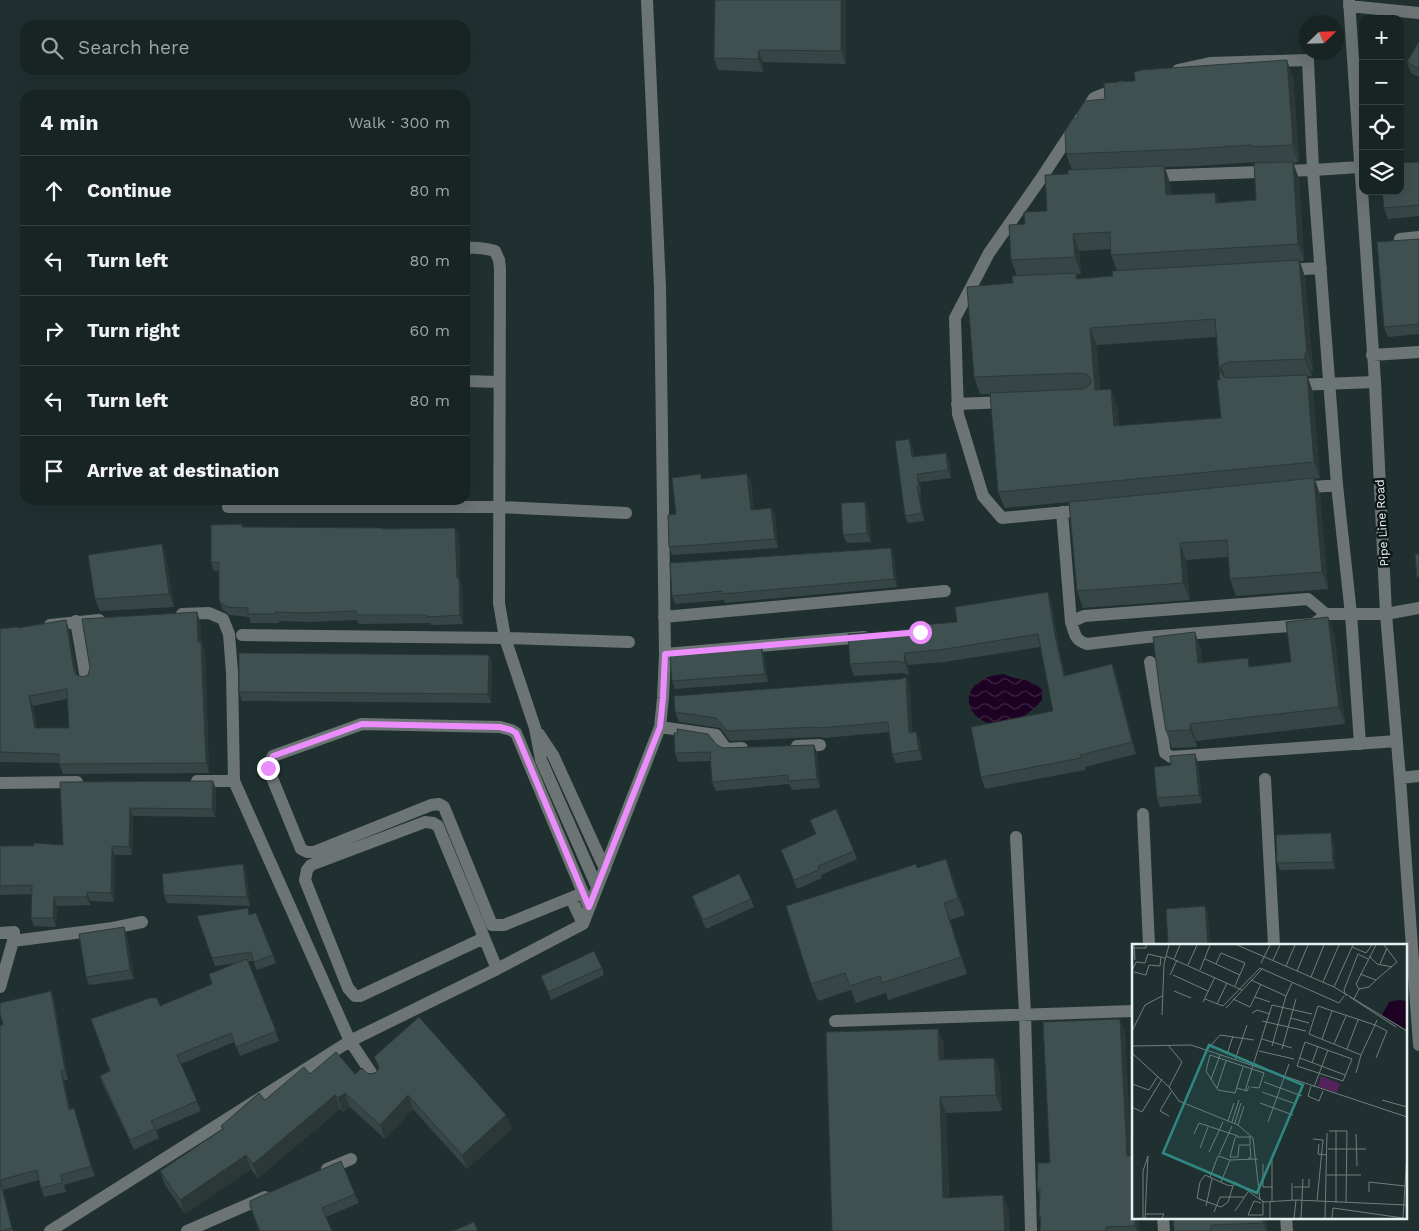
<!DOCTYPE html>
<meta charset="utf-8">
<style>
body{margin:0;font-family:"Work Sans",sans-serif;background:#253031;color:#f1f3f6}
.controls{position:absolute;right:15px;top:15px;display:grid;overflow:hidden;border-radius:10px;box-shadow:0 5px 20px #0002}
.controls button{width:45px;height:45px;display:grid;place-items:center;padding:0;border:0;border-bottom:1px solid #364141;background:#182424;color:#f1f3f6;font:25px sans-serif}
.compass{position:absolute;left:1299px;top:15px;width:45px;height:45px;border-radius:50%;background:#182424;box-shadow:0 5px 20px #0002;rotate:67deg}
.stop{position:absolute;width:15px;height:15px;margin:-11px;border:4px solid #eb8dfc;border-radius:50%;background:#fff}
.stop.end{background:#eb8dfc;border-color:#fff;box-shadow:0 1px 5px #0008}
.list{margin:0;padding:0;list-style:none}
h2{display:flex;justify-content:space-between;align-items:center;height:65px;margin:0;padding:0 20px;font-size:21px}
h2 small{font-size:16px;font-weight:400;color:#9fa4a6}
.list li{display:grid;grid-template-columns:32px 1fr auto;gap:15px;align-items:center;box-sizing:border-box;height:70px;padding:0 20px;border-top:1px solid #364141}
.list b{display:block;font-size:19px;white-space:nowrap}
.list em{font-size:16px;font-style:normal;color:#9fa4a6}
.icon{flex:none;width:28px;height:28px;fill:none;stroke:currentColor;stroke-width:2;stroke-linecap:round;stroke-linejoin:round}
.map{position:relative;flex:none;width:1419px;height:1231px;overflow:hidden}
.search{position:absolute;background:#182424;box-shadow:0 5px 20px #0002;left:20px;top:20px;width:450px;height:55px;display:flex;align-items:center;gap:12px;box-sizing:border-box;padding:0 18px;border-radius:15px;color:#9fa4a6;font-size:19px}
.panel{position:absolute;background:#182424;box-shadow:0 5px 20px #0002;left:20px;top:90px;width:450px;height:415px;border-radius:15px}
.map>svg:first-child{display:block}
</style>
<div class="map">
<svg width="1419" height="1231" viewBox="0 0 1419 1231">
<defs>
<pattern id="water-waves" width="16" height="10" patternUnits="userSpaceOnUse" patternTransform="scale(1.25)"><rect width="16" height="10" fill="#1e0224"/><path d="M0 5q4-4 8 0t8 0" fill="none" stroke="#3f2744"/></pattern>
</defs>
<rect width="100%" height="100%" fill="#203030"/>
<!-- water -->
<path fill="url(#water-waves)" d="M1004 674C1019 682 1029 676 1042 690V700C991 758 940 696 988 677 993 675 999 675 1004 674Z"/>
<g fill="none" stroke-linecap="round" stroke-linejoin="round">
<!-- minor -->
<path stroke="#6c7474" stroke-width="12" d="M1349 0 1375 382 1386 614 1400 778 1419 1045
M1349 6 1419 13
M1178 70 1210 63 1308 60 1313 170 1360 167
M1150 176 1313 170 1337 485 1351 614 1360 744
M1400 239 1419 237
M465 248C476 247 485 248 495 251L499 260 500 269 499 603 505 638 535 728 541 760 597 887
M1286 270 1321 268
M1372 355 1419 352
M465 381 499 382
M1294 385 1375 382
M957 404 1007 402
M1302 488 1337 485
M228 507H500L626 513
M1086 510 1002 518 983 496 958 414 955 318 989 253 1040 180 1094 98 1121 87
M1062 512 1071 622C1075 633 1074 640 1087 644L1147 637 1314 624 1326 614H1386L1419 608
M182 614 209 613 223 619 229 634 232 672 234 781
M664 617 945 591
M76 621 86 679
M1071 622 1084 616 1308 599 1326 614
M50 625 99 620
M242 635 505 638 629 642
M665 654 864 637
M1150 662 1165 753 1171 757 1397 741
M660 727 716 735 726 749 742 748
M539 734 553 755 605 869
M797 746 820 745
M1400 778 1419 776
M1265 779 1274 945
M197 781H234L350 1041 376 1080
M0 783 77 782
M1143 814 1149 945
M1016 837 1025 1014 1031 1231
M583 893 504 925H492L444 807 439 804 431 805 314 852H307L301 849 268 768 269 763 273 756 362 724 500 727 511 730 516 733 589 907
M571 898 583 924
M0 933 14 932 13 941 0 987
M484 938 360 996H355L348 988 305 880 307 870 311 865 425 822 433 823 438 826 497 969
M13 941 113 928 142 922
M835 1021 1133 1011
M327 1169 351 1159
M1163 1217 1164 1231
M1286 1217 1287 1231
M50 1231 350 1041 497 969 583 924 660 727 663 698 665 654 660 288 647 0
M187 1231 265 1197"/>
</g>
<!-- wall -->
<path fill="#364545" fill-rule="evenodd" d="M846 0V64L763 62V72L718 70 714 58Z
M1419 41V77L1411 73 1407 62Z
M1293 77 1299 159H1298V162L1293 163 1299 179 1304 261H1300L1305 277 1313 370H1311L1312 376H1307L1313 392 1320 478 1315 479 1320 495 1328 589 1236 596 1230 579 1228 557 1186 560 1190 600 1083 608 1077 591 1069 502 1005 508 998 492 990 394H980L974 377 1013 283 1017 276 1011 260 1025 224 1047 211 1072 170 1066 154 1077 118 1105 99ZM1258 162 1256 200 1219 203 1171 195 1170 183 1165 167 1197 166ZM1111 249V255L1117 270 1113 276 1078 279 1076 274H1081L1079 251ZM1216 337 1220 380 1221 418 1119 426 1117 406 1100 390 1097 345Z
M1419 162V216L1388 219 1384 208Z
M1419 239V334L1388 337 1384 327Z
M909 439 912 447 914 457 949 460 951 478 920 482 921 494H920L924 521 908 523 905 516Z
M747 474 751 482 754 510 771 508 775 516 778 548 672 555 669 547 702 479Z
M868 511 871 542 847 543 843 535Z
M242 524 243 527 384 529 455 528 459 536 460 581 462 587 463 624 431 625 430 623 359 624 357 620 310 622 279 621V623H251L249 617 230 615 223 610 219 601V571H214L211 562Z
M162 544 166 557 174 607 100 611 95 599Z
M894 557 897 587 725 603 724 600 675 604 672 596Z
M1052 605 1059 649 1065 676 1112 664 1116 676 1136 754 1085 767V770L985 789 981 777 1053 711 1040 647 944 662 908 665 909 675 903 673 854 676 850 664 891 631 957 622Z
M197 612 200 622 201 642 205 652 209 773 63 774 59 763 0 762V629L18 628 66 620 69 630 77 675 83 677ZM67 699 69 728H37L33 706Z
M1328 617 1334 634 1345 724 1196 741 1197 747 1172 748 1166 731 1201 649 1202 663 1251 666 1291 662Z
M761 646 764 654 768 682 675 689 672 681 722 651Z
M489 655 492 663 491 703 242 701 239 692Z
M906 677 910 687 912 732H916L920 741 922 760 896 763 892 754 890 732 824 738 820 737 730 741 720 728 679 722 675 712 901 679Z
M717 745 723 748 814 745 817 753 820 788 792 790 789 784 716 791 712 782 710 761 678 762 675 753Z
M1195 754 1198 763 1202 803 1160 807 1157 798 1171 765Z
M60 782 216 789 215 817 133 816 132 855H115L114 902 90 901V905L57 906 56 927 34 926 31 918 32 894 0 895V846H33L63 845Z
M810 820 854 851 857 859 821 875 822 878 797 889 781 850 816 834Z
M1333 840 1335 869 1280 870 1277 863Z
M918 868 952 876 965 915 950 920 967 974 888 1000 886 993 856 1003 851 990 818 1001 811 984Z
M246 873 250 906 167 903 164 895Z
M692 896 751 899 754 907 706 929 695 905Z
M251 915 273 955 276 963 257 970 253 961H248L279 1041 240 1056 234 1042 181 1064 201 1111 156 1130 159 1138 134 1150 103 1085 100 1076 110 1071 160 1006 212 984 237 963 215 966 212 958Z
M124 927 127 936 134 979 89 985 86 977Z
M602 968 604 975 551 1000 541 976Z
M51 991 54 1000 68 1080H64L70 1109 74 1108 95 1176 64 1185 66 1192 44 1197 39 1180 3 1190 13 1231H0V1025H3Z
M938 1029 944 1045V1059L994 1058 1000 1074 1002 1111 946 1113 949 1198 1009 1211 832 1231Z
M1125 1032 1131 1156 1139 1231H1040L1041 1222 1039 1217V1194L1037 1189Z
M374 1057 512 1129 467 1169 413 1109 385 1139 350 1107 343 1112 340 1109 258 1178 251 1169 185 1214 165 1185 160 1171 222 1129 221 1126 310 1074H355L375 1073 378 1070 379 1068Z
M355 1194 359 1203 326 1217 332 1231H259L250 1206Z
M1173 1217H1266L1267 1231H1174Z
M1319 1217H1333L1319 1219Z"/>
<!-- shaded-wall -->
<path fill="#2c3838" d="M841 0H846V64L841 51Z
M759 50 763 62V72L758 59Z
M1287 60 1293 77 1299 159 1293 142Z
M1292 142 1298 159V162L1292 145Z
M1293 162 1299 179 1304 261 1298 244Z
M1164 166 1170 183 1172 212 1166 195Z
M1215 193 1222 210 1216 203Z
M1073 234 1079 251 1081 274 1075 257Z
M1299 260 1305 277 1313 370 1307 353Z
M1090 328 1097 345 1101 407 1095 390Z
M1305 353 1311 370 1312 376 1305 359Z
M1221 366 1227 383 1220 371Z
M1307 375 1313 392 1320 478 1314 462Z
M1111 389 1117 406 1121 443 1114 426Z
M909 439 912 447 915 465 912 457Z
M946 453 949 460 951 478 948 470Z
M747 474 751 482 755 518 751 510Z
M917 474 920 482 921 494 919 486Z
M1314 478 1320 495 1328 589 1322 572Z
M917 486 920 494 924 521 922 513Z
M865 502 868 511 871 542 867 533Z
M771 508 775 516 778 548 775 539Z
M455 528 459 536 460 581 462 587 463 624 460 615 457 578Z
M1180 543 1186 560 1190 600 1183 583Z
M162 544 166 557 174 607 169 594Z
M891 548 894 557 897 587 894 579Z
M1048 592 1052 605 1059 649 1068 689 1064 676 1055 636Z
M197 612 200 622 202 652 198 642Z
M1328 617 1334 634 1345 724 1339 707Z
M66 620 69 630 78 680 74 671Z
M1195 632 1201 649 1204 680 1198 663Z
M201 642 205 652 209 773 206 763Z
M761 646 764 654 768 682 765 674Z
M904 653 908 665 909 675 905 663Z
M489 655 492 663 491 703 488 694Z
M1112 664 1116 676 1136 754 1132 742Z
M906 677 910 687 913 742 909 733Z
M29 696 33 706 39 737 35 728Z
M1190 724 1196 741 1197 747 1190 730Z
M916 732 920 741 922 760 919 750Z
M814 745 817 753 820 788 817 779Z
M1195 754 1198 763 1202 803 1199 795Z
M213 781 216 789 215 817 212 809Z
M130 808 133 816 132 855 129 847Z
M1331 833 1333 840 1335 869 1333 862Z
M112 846 115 855 114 902 111 893Z
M946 859 952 876 965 915 958 898Z
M243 864 246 873 250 906 247 897Z
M87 892 90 901V905L87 897Z
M54 897 57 906 56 927 53 918Z
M944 903 950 920 967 974 961 957Z
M1205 906 1208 914 1211 945H1208Z
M124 927 127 936 134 979 130 970Z
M51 991 54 1000 68 1080 65 1070Z
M1120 1019 1125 1032 1132 1169 1127 1156Z
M938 1029 944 1045 945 1076 939 1060Z
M994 1058 1000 1074 1002 1111 996 1095Z
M61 1071 64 1080 73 1119 69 1110Z
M345 1093 350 1107 343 1112 338 1098Z
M335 1095 340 1109 258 1178 253 1164Z
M408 1095 413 1109 385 1139 380 1125Z
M940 1097 946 1113 949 1214 943 1198Z
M74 1108 77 1118 95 1176 91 1166Z
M506 1115 512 1129 467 1169 462 1155Z
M246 1155 251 1169 185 1214 180 1200Z
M0 1181 3 1190 13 1231 12 1228Z
M1003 1195 1009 1211 1010 1231H1005Z
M1135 1217H1139V1231H1137L1135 1226Z
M1263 1217H1266L1267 1231H1266L1263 1223Z"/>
<!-- building -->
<path fill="#3f5050" stroke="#2c3838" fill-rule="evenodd" d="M715 0H841V51L759 50 758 59 714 58Z
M1419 41V69L1407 62Z
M1287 60 1293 142H1292V145L1253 147 1252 145 1191 149 1066 154 1065 131 1073 118H1077V113L1085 101 1105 99 1104 83 1135 81 1134 72 1141 70Z
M1293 162 1298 244 1111 255 1110 232 1073 234 1075 257 1011 260 1009 225 1025 224 1024 212 1047 211 1045 175 1068 174V170L1164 166 1166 195 1215 193 1216 203 1256 200 1254 163Z
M1419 162V205L1384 208 1382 191H1400V163Z
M1419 239V327H1418V324L1384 327 1377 242Z
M1299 260 1307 353H1305V359L1228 362 1221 366 1220 371 1224 377 1228 378 1307 375 1314 462 998 492 990 393 1083 389 1090 385 1091 380 1087 374 1082 373 974 377 967 287 1013 283 1012 276 1076 273V279L1113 276 1112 271ZM1215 319 1220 380H1217L1221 418 1114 426 1111 389 1095 390 1090 328Z
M909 439 912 457 946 453 948 470 917 474 919 486H917L922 513 905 516 895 441Z
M701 474V479L747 474 751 510 771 508 775 539 669 547 668 515 676 514 672 478Z
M1314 478 1322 572 1230 579 1227 540 1180 543 1183 583 1077 591 1069 502Z
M865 502 867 533 843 535 841 503Z
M242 524V527L383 528V529L455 528 457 578H459L460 615 427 617V615H356V611L307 613 275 612V614H248V608L227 607 219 601V562H211V525Z
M162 544 169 594 95 599 88 555Z
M891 548 894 579 722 594V591L672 596 670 563Z
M1415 554H1419V577H1417Z
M1048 592 1055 636 1064 676 1112 664 1132 742 1080 755 1081 758 981 777 971 727 1053 711 1038 634 939 650 904 653 905 663 899 661 850 664 848 634 891 631 916 628 922 625 957 622 955 607Z
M197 612 198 642H201L206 763 59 764V754L0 752V629L17 627 18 628 66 620 74 671 77 675 83 677 88 675 90 668 82 619ZM67 689 69 728H35L29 696Z
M1328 617 1339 707 1190 724V730L1166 731 1160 693 1153 637 1195 632 1198 663 1248 658 1249 667 1291 662 1286 622Z
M761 646 765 674 672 681 670 655 721 649V651Z
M239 653 489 655 488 694 239 692Z
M906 677 909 733 916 732 919 750 892 754 888 722 820 728 816 727 727 731 716 718 675 712 674 696 901 679Z
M677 729 708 734 717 745 723 748 814 745 817 779 788 781V775L712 782 710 752 675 753 674 733H678Z
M1195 754 1199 795 1157 798 1154 767 1171 765 1170 756Z
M213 781 212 809 130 808 129 847 112 846 111 893 87 892V897H54L53 918H31L32 885 0 886V846H33L34 843 63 845 60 782Z
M836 809 854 851 818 866 819 870 794 880 781 850 816 834 810 820Z
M1331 833 1333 862 1277 863 1276 835Z
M946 859 958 898 944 903 961 957 882 983 880 976 850 986 845 973 811 984 786 906 916 864 917 868Z
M243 864 247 897 164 895 162 874Z
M739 874 751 899 703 920 692 896Z
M1205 906 1208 945H1168L1166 909Z
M248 908 249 915 256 913 273 955 254 962 251 952 212 958 197 916Z
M124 927 130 970 86 977 79 934Z
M594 951 602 968 548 992 541 976Z
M247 959 276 1031 236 1047 231 1033 177 1055 197 1101 151 1121 155 1129 130 1140 100 1076 110 1071 91 1019 150 998H157L160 1006 212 984 209 974Z
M51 991 65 1070 61 1071 69 1110 74 1108 91 1166 61 1175 62 1183 41 1188 37 1170 0 1180V1025H3L0 1013V1003Z
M419 1017 506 1115 462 1155 408 1095 380 1125 345 1093 338 1098 335 1095 253 1164 246 1155 180 1200 160 1171 223 1129 221 1126 259 1093 265 1100 304 1067 310 1074 336 1052 355 1074 362 1068 368 1074 375 1073 378 1070 379 1066 374 1057Z
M1120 1019 1127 1156H1133V1217H1135V1226L1106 1227V1231H1040L1041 1217H1039L1040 1189H1037L1038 1163H1050L1043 1022Z
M938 1029 939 1060 994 1058 996 1095 940 1097 943 1198 1003 1195 1005 1231H832L826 1032Z
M341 1161 355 1194 322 1208 332 1231H260L250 1206V1201Z
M0 1181 12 1228 0 1231Z
M1173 1217H1263V1223L1211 1225V1231H1174Z
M474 1222 478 1231H453Z"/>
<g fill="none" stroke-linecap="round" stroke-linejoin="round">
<!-- route -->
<path stroke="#eb8dfc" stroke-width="6" d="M268 768 269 762 273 756 362 724 500 727 511 730 516 733 589 907 660 727 663 698 665 654 920 632"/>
</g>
<g text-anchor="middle" stroke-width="5" stroke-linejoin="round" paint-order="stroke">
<!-- street labels -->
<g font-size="12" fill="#e7f1f1" stroke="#0f1617">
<text transform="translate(1382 523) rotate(-93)" y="4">Pipe Line Road</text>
</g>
</g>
<!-- overview -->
<g transform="translate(1132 944)">
<rect width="275" height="275" fill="#203030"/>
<path d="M189 132 208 140 204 149 186 142Z" fill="#55225e"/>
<path d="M266 56 275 57V86L250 71 257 58Z" fill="#1e0224"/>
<path fill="none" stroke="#707d7d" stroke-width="1" d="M2 1 3 16M105 1 202 43 221 1M220 3 234 9 240 1M0 4H14V1M34 12 110 46M237 12 245 20 260 23M42 15 48 1M73 15 108 31M141 16 148 1M129 19 138 1M84 20 89 9 113 19 103 42M248 20 255 4M56 21 65 1M154 22 163 1M68 26 78 1M0 27 4 18 13 19 16 10 33 14M165 27 176 1M2 28 14 31 17 21 28 22 29 13M38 31 45 16M41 31 76 47M179 33 192 1M119 36 154 52 160 39M244 36 265 18 252 1M191 38 207 1M202 43 275 87M227 45 224 40 244 1M42 47 59 54M214 52 212 46 226 10 236 15M123 53 138 58M218 53 264 83M73 55 91 62 128 24 207 59 212 52M101 55 118 63 129 40M222 55 227 45 237 43 244 36 228 30M71 58 83 33M85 60 95 39M186 62 243 81 229 111 177 90ZM94 64 130 25M120 69 125 66 138 70M30 71 32 20 37 1M159 74 177 79M130 77 174 87M0 87 13 61 30 52M130 95 160 104M190 95 200 67M173 98 220 115 211 137 165 122ZM202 100 214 72M36 101 50 118 37 143M0 102 59 101 275 173M140 102 154 52M150 105 164 55M215 105 226 76M75 106 88 91 122 96M127 107 162 115M0 109 37 143 47 157 106 181 121 194 128 256M95 110 101 92M88 111 87 114 78 111 74 127 86 146 103 149 111 123M168 114 213 131M244 114 255 87 243 81 245 76M103 116 115 81M180 119 186 102M224 129 229 111M79 135 87 114 132 129M132 138 170 152M0 140 17 146 26 132M179 142 176 152 187 157 191 147M119 143 127 144 132 129M182 143 196 106M85 144 94 117M105 144 115 147 117 142M113 147 140 61 180 70M130 148 164 160M250 156 275 163M128 159 161 171M0 163 10 168 30 135M37 172 28 167 39 148M96 177 102 159M100 178 107 156M136 178 157 120M103 179 109 159M106 181 112 162M197 187H215L214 259M204 187V259M62 190 67 179 106 192M224 190 225 222M118 193V201H107L106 213H98L103 194 104 193H119M181 195 191 196 185 257M187 200 186 210 195 211M68 204 76 183M196 205H234M77 208 91 178M87 211 100 182M116 214H119L118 202M131 220V243H141M195 231H229M78 233 86 212 98 216M89 238 98 216 126 215M101 242 96 258 89 263 65 254 68 238 73 231 95 241 101 242 103 238 132 258 164 256 275 261M162 243H177V235M237 248V238L273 242M160 256V239M140 257V216M138 258V274M129 259 122 257 116 271H131V257M74 262 80 234M103 267 116 248M82 268 88 253H112M13 270H32L30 274M11 274V227L16 212 13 274M162 274 164 256M169 274 171 235M193 274 195 189M200 274 201 264 271 274M271 274 275 209"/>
<path fill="#2f8882" fill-opacity="0.15" stroke="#2f8882" stroke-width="2.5" d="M77 101 171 141 125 249 31 209Z"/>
<rect width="275" height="275" fill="none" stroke="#e7f1f1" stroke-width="2.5"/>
</g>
</svg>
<div class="controls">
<button>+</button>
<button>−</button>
<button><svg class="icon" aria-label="locate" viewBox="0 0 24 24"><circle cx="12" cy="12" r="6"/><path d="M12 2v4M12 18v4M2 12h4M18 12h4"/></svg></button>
<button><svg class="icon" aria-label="layers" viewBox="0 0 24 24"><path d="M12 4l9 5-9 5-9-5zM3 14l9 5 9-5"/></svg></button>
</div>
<svg class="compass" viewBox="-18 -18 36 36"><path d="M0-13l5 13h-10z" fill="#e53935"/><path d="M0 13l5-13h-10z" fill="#9fa4a6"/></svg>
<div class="stop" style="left:920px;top:632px"></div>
<div class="stop end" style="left:268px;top:768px"></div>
<div class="search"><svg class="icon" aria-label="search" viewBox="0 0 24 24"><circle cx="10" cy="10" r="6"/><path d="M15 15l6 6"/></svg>Search here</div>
<section class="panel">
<h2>4 min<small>Walk · 300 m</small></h2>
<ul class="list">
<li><svg class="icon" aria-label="ahead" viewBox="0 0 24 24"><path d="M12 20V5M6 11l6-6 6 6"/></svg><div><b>Continue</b></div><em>80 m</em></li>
<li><svg class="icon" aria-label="left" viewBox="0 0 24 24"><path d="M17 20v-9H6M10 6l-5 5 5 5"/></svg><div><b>Turn left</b></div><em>80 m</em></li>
<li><svg class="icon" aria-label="right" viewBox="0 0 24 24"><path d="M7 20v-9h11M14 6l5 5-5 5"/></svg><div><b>Turn right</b></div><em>60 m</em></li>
<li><svg class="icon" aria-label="left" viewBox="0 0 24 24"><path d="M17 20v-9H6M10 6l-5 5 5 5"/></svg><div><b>Turn left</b></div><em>80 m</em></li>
<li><svg class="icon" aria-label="arrive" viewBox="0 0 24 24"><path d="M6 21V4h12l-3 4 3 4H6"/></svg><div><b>Arrive at destination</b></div></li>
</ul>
</section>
</div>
